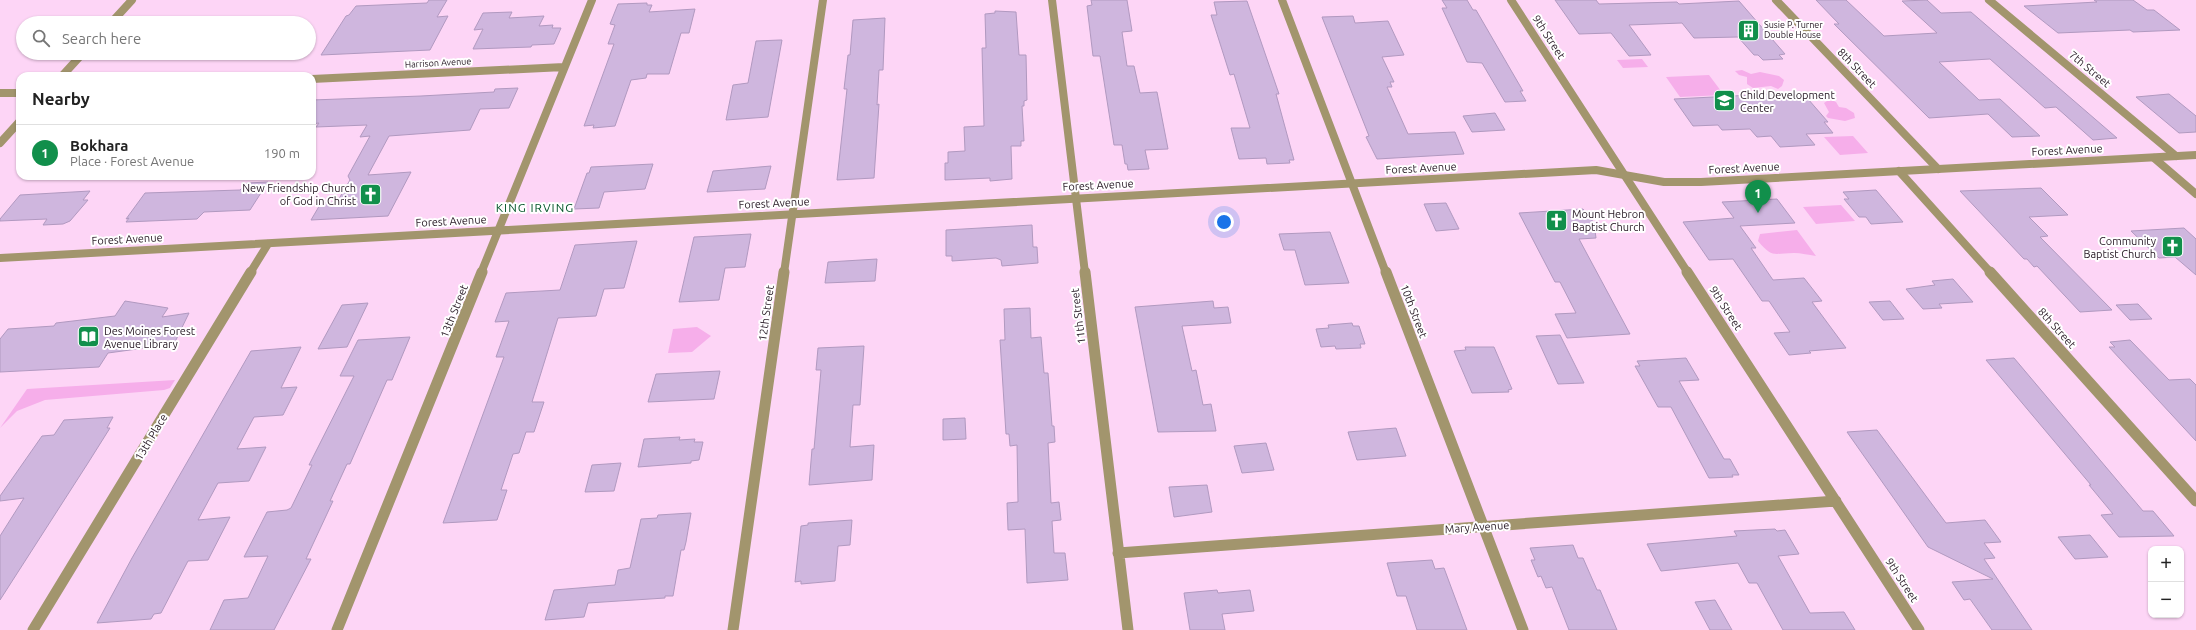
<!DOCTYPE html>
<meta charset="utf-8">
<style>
body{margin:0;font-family:Ubuntu,sans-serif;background:#f2f2f2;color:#222}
.controls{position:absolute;right:12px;bottom:12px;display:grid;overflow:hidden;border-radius:8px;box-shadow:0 1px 3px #0004}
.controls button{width:36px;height:36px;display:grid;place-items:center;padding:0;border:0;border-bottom:1px solid #e0e0e0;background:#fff;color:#222;font:20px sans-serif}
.you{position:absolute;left:1224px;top:222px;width:14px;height:14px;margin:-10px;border:3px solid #fff;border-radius:50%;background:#1a73e8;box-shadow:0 0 0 6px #1a73e833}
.badge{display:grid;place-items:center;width:26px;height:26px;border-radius:50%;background:#118f4b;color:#fff;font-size:13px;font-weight:700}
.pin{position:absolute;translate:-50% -33px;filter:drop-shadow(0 1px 2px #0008)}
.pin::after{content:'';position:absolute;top:21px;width:14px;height:12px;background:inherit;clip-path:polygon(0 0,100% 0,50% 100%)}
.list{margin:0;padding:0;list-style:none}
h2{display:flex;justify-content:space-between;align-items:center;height:52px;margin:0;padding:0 16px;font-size:17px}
h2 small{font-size:13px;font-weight:400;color:#767676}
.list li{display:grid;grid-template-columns:26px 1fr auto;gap:12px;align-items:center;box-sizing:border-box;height:56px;padding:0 16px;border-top:1px solid #e0e0e0}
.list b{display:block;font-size:15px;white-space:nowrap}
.list p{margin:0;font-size:13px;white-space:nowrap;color:#767676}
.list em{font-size:13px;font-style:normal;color:#767676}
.icon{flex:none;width:22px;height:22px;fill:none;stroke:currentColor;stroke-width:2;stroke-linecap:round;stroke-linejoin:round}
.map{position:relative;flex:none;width:2196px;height:630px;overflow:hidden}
.search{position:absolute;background:#fff;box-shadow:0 1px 3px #0004;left:16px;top:16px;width:300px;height:44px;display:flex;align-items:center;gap:10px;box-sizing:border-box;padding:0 14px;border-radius:22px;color:#767676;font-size:15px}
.panel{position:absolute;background:#fff;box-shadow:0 1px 3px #0004;left:16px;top:72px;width:300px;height:108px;border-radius:12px}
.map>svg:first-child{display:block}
</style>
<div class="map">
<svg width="2196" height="630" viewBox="0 0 2196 630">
<rect width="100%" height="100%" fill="#fdd5f6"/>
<!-- green -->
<path fill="#f6aeea" d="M1642 59 1648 67 1623 68 1617 60Z
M1742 70 1751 74 1760 72 1779 76 1784 80 1782 86 1778 89 1771 86 1753 88 1747 84V77L1739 75 1735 71Z
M1709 75 1724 95 1680 97 1666 77Z
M1830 99 1836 102 1839 107 1846 108 1854 113 1855 118 1845 121 1828 118 1826 116 1829 112 1824 103Z
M1853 136 1868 153 1840 155 1824 137Z
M1841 205 1855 221 1816 224 1803 207Z
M1797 230 1816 256C1809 255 1801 253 1794 253 1774 253 1773 259 1758 241L1760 234Z
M697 327 711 336 692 352 668 353 673 329Z
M175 380 170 388 164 390 45 400 17 411 0 428 27 389Z"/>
<!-- building -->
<path fill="#cfb6de" stroke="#b199c0" d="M429 0H447L437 17 448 16 430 50 321 55 346 16 349 15 356 6 427 3Z
M1091 0H1127L1132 31 1122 32 1127 66H1134L1140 93 1157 92 1168 149 1145 150 1149 169 1128 170 1127 164H1125L1122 145H1114L1100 56H1093L1087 6 1092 5Z
M1442 0H1467L1473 10H1476L1523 91H1520L1526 101 1505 102 1482 63 1467 62 1442 8H1447Z
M1555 0H1596L1599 4 1677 2 1679 4 1739 1 1785 54 1779 55 1783 59 1763 60 1758 55H1754L1738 37 1694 38 1682 23 1629 25 1651 55 1629 56 1611 33 1579 34Z
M1816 0H1846L1884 36 1937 33 1902 1 1927 0 1941 13 1971 12 2117 138 2093 140 2056 107 2045 108 1990 59 1939 62 1979 100 2000 99 2040 136 2012 137 1988 114 1929 118 1834 24H1839Z
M2094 0H2133L2147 10H2154L2180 30 2133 32 2130 30 2058 33 2024 6 2097 2Z
M1247 1 1279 94H1276L1294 160H1289L1290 163 1267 164 1266 158 1239 159 1231 128H1250L1234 74 1230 75 1211 15H1217L1214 2Z
M647 3V5H652L649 12 695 9 689 33H681L669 74H647L646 78 631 80 615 126 593 128 594 125 584 126 614 44H608L615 25 610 24 618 4Z
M995 11 1016 12 1019 55H1026L1027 100 1024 101V106H1022L1024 141H1021V146H1011L1012 179 990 181V178L945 180V163H948V152L965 151 964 127 984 126 982 48H986L985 14 995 13Z
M512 12 509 18 544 16 539 26 553 25 552 28H561L554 44 532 45 531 47 473 49 483 29 474 30 483 13Z
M1353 16 1355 23 1388 21 1404 55 1382 57 1394 82H1390L1392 87H1387L1408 134 1455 132 1464 154 1377 159 1366 137 1369 136 1322 17Z
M885 18 883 70H879L877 105 879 104 874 178 837 180 847 89H844L848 55H850L853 20Z
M780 40H782L768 117 726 120 733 85 748 83 756 41Z
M518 88 509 108 480 109 470 130 389 136 368 175 411 172 388 216 311 220 321 203 337 202 350 180 348 176 370 136 360 137 367 125 316 127 319 123 312 124V100L421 96 494 92 495 89Z
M1772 94 1777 99H1808L1828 122H1824L1833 133 1806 134 1815 145 1780 147 1771 136 1757 137 1750 129 1722 130 1718 125 1693 126 1674 99Z
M2169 94 2196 116V132L2179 133 2136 97Z
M1495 113 1505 130 1472 132 1463 116Z
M653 164 645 189 604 192 599 208 574 209 587 173H589L591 167Z
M771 166 765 189 707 192 713 171Z
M268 182 250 210 204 212 197 219 126 222 129 218 126 219 145 193 240 190 247 183Z
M2041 188 2068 215 2029 217 2048 236 2040 237 2112 310 2080 312 2037 266 2034 267 2027 259H2024L1960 191Z
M1876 190 1903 222 1871 224 1866 217H1859L1844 199H1849L1843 192Z
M90 191 83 200H88L70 221 63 224 43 225 47 219 0 221V219L20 195Z
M1777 199 1795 223 1740 226 1756 248H1751L1773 280 1804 278 1822 301 1812 302 1846 348 1809 351 1811 353 1789 355 1774 333 1790 332 1769 301H1762L1733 259 1709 260 1683 222 1734 218 1722 202Z
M1446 203 1459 229 1436 231 1424 204Z
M1583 209 1594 223 1596 238 1579 239 1630 334 1567 338 1555 314 1576 313 1560 282H1555L1519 213Z
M1032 225 1033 247H1037L1038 263 1002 266 1001 260 996 258 952 261V256H946V230Z
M2184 228 2196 239V275L2175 257 2159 258 2131 231Z
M1330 232 1349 283 1305 285 1295 250H1284L1279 234Z
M751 234 745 267 725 268 719 300 679 302 694 237Z
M637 241 624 288 604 289 596 316 558 318 532 402H544L534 432H526L519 453 513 454 501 490H507L497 520 443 523 504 357H496L509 321 495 322 506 293 560 290 575 245Z
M877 259 875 281 825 283 828 262Z
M1953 279 1973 302 1939 304 1942 308 1923 309 1906 289 1935 285 1932 281Z
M125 301 168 308 162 317 189 313 174 344 108 353 99 367 0 372V339L8 329 54 326 56 323 115 316Z
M1213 301 1214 308 1228 307 1231 323 1182 326 1192 371 1196 370 1203 405 1211 404 1216 431 1158 432 1135 307Z
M1890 301 1904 319 1883 320 1869 302Z
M368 303 347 347 318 349 342 305Z
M2138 304 2152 319 2130 320 2116 305Z
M1030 308 1031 338 1041 337 1044 373H1048L1052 426H1054L1055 442 1048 443 1051 503 1059 502 1061 520 1052 521 1054 553H1065L1068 580 1027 583 1025 529 1008 530 1007 503 1018 502 1017 445 1010 446 1009 434H1006L1000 340H1005L1004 309Z
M1352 323 1353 326H1359L1365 344H1360L1361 348 1336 349 1335 346 1321 347 1316 329 1329 328 1328 325Z
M1560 335 1584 383 1558 384 1536 336Z
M410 337 392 380H387L350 464H347L330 501H333L306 559H311L274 630H210L224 600 248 598 268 556 244 557 267 512 287 510 291 508 312 465H309L354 376H340L358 340Z
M2130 340 2169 380 2190 379 2196 385V441L2109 347H2115L2110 342Z
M864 346 860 405H853L850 447 874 445 872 480 809 485 812 449H814L821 370H816L818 348Z
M301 347 281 388 297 387 283 415 254 417 237 449 266 447 249 481 218 483 198 520 230 517 208 560 188 561 161 613 154 614 151 619 97 623 132 558 251 351Z
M1465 347H1494L1512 389 1508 390 1509 392 1472 393 1454 351 1466 350Z
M1686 358 1699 380 1679 381 1724 459H1730L1739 475H1732L1733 477 1709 478 1671 407H1658L1635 366H1640L1637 361Z
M2014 358 2143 511H2153L2174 536 2119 537 2101 515 2113 514 2089 485H2091L1986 360Z
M720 371 714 399 648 402 656 374Z
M113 417 107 428H110L88 463 0 600V536L24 498 0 501V496L42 436 54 435 64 420Z
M965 418 966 439 943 440V419Z
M1396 428 1406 456 1357 460 1348 432Z
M1877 430 1946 523 1985 520 2001 542 1984 543 1995 558 1984 559 2032 630H1992L1970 599 1964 600 1952 582 1993 579 1928 547 1847 432Z
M680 437 679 440 695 439 694 442H703L699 460 691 461V463L638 467 644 439Z
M1266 443 1274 470 1242 473 1234 446Z
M621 463 614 491 585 492 592 465Z
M1207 485 1212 512 1174 517 1169 487Z
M691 513 686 542 684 550H681L673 596H665V598L588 603 584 617 545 620 554 590 615 585 618 570 630 568 641 519 657 518 658 515Z
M852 520 850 545 838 546 835 581 801 584V581L795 582 801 526 808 525V523Z
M1775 529 1777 531 1785 530 1799 554 1778 556 1810 613 1844 612 1855 630H1783L1757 583H1749L1738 563 1661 571 1647 544 1737 536 1734 531Z
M2090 535 2108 557 2075 559 2058 537Z
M1573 545 1578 558H1583L1597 590H1600L1617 630H1569L1552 587 1546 588 1541 576 1538 577 1531 560H1535L1530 548Z
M1432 560 1435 569 1444 568 1467 630H1417L1406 596H1397L1387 563Z
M1217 590 1218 593 1250 590 1254 611 1222 614 1225 630H1190L1184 593Z
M1715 600 1732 630H1710L1695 602Z"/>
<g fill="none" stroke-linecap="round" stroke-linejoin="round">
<!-- minor-far1 -->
<path stroke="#a2956d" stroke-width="8" d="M1052 0 1085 273
M1282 0 1386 273
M1511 0 1688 273
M1776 0 1938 169
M1989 0 2176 156
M111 23 132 0
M62 76 83 53
M312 79 564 67
M0 93H20
M0 143 20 121
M2154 158 2196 194
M1899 171 1991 273
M250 273 268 244
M481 273 592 0
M784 273 823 0"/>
<!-- minor -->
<path stroke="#a2956d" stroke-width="11" d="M1085 272 1128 630
M1386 272 1523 630
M1687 272 1919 630
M1990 272 2196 501
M1118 553 1836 501
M33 630 251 272
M337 630 482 272
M733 630 784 272"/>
<!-- tertiary -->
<path stroke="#a2956d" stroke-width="8" d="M0 258 1596 170 1664 182H1701L2196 155"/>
</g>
<!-- icons -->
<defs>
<symbol id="building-square" viewBox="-11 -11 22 22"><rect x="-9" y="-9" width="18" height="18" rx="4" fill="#118f4b" stroke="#fff"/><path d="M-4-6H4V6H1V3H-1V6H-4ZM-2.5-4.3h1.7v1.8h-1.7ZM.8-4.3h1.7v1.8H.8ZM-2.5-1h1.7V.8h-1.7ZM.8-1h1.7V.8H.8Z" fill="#fff"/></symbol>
<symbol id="school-square" viewBox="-11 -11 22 22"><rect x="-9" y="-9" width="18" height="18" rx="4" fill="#118f4b" stroke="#fff"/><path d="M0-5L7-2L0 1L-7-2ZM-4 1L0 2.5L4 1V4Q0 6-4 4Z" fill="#fff"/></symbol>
<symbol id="church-square" viewBox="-11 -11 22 22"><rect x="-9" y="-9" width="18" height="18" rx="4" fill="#118f4b" stroke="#fff"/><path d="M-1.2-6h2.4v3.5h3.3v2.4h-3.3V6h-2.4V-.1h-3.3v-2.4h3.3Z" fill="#fff"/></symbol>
<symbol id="library-square" viewBox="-11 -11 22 22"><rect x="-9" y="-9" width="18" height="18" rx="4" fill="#118f4b" stroke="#fff"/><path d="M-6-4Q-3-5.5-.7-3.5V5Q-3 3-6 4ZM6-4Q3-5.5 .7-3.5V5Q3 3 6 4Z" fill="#fff"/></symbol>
</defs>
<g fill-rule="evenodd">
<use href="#building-square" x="1736" y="18" width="25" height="25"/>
<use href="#school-square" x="1712" y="88" width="25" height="25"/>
<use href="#church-square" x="358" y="182" width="25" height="25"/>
<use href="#church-square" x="1544" y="208" width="25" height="25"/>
<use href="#church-square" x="2160" y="234" width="25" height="25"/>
<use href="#library-square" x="76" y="324" width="25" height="25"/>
</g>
<g text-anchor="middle" stroke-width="4" stroke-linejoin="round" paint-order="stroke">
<!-- far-poi labels -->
<g font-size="9" fill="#271925" stroke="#fff" text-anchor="start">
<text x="1764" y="28">Susie P. Turner<tspan x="1764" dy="10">Double House</tspan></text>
</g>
<!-- far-street labels -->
<g font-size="9" fill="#271925" stroke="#fff">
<text transform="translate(438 63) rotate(-3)" y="3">Harrison Avenue</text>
</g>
<!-- street labels -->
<g font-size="11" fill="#271925" stroke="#fff">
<text transform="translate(1549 37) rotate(57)" y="4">9th Street</text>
<text transform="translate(1857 68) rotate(46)" y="4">8th Street</text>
<text transform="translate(2090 69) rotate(40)" y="4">7th Street</text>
<text transform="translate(2067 150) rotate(-3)" y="4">Forest Avenue</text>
<text transform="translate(1421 168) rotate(-3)" y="4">Forest Avenue</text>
<text transform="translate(1744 168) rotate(-3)" y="4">Forest Avenue</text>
<text transform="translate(1098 185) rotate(-3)" y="4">Forest Avenue</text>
<text transform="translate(774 203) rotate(-3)" y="4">Forest Avenue</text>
<text transform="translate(451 221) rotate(-3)" y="4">Forest Avenue</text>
<text transform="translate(127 239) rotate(-3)" y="4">Forest Avenue</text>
<text transform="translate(1726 308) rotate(57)" y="4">9th Street</text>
<text transform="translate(454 311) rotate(-68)" y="4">13th Street</text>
<text transform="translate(1414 311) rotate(69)" y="4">10th Street</text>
<text transform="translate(766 313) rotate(-82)" y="4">12th Street</text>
<text transform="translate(1078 316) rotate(-97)" y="4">11th Street</text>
<text transform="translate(2057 328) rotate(48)" y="4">8th Street</text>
<text transform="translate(151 437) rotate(-59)" y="4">13th Place</text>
<text transform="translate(1477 527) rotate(-4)" y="4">Mary Avenue</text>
<text transform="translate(1902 580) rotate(57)" y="4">9th Street</text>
</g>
<!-- poi labels -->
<g font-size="11" fill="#271925" stroke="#fff" text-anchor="start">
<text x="1740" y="99">Child Development<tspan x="1740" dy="13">Center</tspan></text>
<text x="356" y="192" text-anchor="end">New Friendship Church<tspan x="356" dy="13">of God in Christ</tspan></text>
<text x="1572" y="218">Mount Hebron<tspan x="1572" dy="13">Baptist Church</tspan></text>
<text x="2156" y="245" text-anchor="end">Community<tspan x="2156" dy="13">Baptist Church</tspan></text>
<text x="104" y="335">Des Moines Forest<tspan x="104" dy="13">Avenue Library</tspan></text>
</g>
<!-- neighbourhood labels -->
<g font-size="12" letter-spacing="1" fill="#005227" stroke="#fff">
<text x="535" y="212">KING IRVING</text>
</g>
</g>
</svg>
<div class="controls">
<button>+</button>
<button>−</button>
</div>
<div class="you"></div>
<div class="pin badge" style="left:1758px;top:213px">1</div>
<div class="search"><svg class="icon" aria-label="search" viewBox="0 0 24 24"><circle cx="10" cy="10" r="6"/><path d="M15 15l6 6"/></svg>Search here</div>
<section class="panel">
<h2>Nearby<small></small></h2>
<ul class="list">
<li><span class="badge">1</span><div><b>Bokhara</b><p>Place · Forest Avenue</p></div><em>190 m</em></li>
</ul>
</section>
</div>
